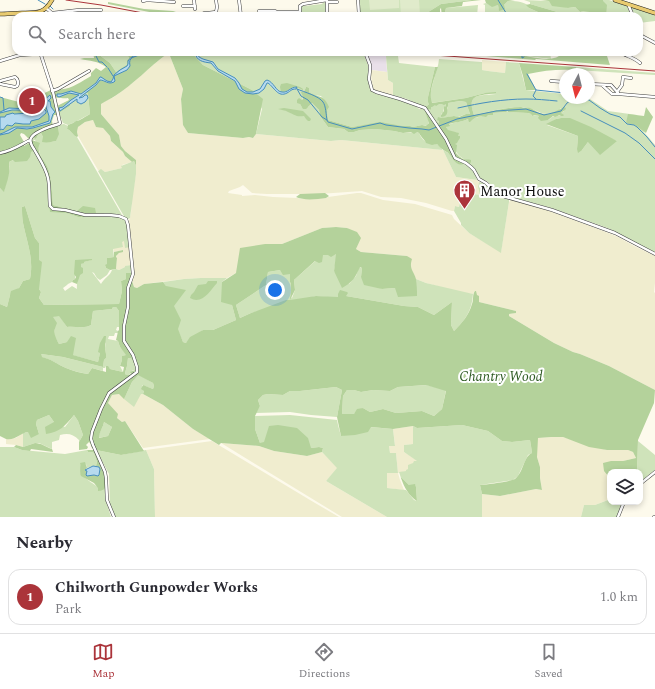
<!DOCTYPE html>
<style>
body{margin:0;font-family:Spectral,serif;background:#f7f7f7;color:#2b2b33}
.controls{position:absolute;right:12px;bottom:12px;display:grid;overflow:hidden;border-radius:8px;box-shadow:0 2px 6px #0003}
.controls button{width:36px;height:36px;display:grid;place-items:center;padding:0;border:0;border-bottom:1px solid #e1e1e2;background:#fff;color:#2b2b33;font:20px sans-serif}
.compass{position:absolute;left:559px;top:68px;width:36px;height:36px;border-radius:50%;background:#fff;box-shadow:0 2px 6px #0003;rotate:187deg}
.you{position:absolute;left:275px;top:290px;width:14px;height:14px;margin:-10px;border:3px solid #fff;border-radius:50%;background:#1a73e8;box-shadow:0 0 0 6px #1a73e833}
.badge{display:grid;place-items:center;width:26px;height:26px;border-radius:50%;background:#ab343a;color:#fff;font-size:13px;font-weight:700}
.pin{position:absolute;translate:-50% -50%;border:2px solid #fff;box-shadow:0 1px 4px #0006}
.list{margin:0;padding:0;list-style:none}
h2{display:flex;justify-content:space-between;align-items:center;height:52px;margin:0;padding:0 16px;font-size:17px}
h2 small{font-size:13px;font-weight:400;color:#7c7c81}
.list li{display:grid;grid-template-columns:26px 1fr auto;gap:12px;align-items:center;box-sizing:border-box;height:56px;margin:0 8px 8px;padding:0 8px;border:1px solid #e1e1e2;border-radius:12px}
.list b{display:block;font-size:15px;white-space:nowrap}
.list p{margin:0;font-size:13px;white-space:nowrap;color:#7c7c81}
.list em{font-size:13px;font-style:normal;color:#7c7c81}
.icon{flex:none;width:22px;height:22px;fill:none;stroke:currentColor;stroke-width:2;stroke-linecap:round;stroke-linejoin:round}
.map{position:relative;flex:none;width:655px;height:517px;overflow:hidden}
.search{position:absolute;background:#fff;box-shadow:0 2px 6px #0003;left:12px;right:12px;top:12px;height:44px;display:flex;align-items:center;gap:10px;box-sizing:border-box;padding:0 14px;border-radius:12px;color:#7c7c81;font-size:15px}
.sheet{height:116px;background:#fff}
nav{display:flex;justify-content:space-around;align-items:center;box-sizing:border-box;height:56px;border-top:1px solid #e1e1e2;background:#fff;font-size:11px;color:#7c7c81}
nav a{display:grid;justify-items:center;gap:2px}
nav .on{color:#ab343a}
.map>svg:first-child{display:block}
</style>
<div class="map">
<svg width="655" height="517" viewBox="0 0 655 517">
<rect width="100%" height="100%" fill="#fdfaec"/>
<!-- industrial -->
<path fill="#e9e0e9" d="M368 55 386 56 387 72 371 70Z"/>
<!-- farmland -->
<path fill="#f0edcf" d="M167 54 170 56 183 89 181 99 183 124 188 133 243 138 249 137 253 138 256 134 331 141 341 140 443 150 456 177 477 180 479 182 478 187 480 195 462 192 459 207 455 206 454 211H452L426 203 401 198 381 197 362 191 319 194H267L252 193 243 185 240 187 229 191 228 193 242 195V196L255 195 273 197 298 198 300 199 326 198 328 197 357 193H361L383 200 415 204 452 215 454 219 469 233 501 252 509 202 511 200 541 208 598 229 618 237 634 246 655 256V283L654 292 655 293V390L609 366 580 354 573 352 554 343 509 316V314L516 313V311L479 302 475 291 473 294 463 293 426 283 416 279 411 270V264L407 256 361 252 356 249 360 238 347 228 336 227 322 228 282 244H265L236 273 227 278H201L184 279 144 284 137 288 134 287 132 281 134 271 129 221 131 213 132 196 136 174V160L125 151 121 146 119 135 101 114V103L114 97 130 85 154 64Z
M482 60 506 62 505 73 488 71 482 70Z
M371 70 387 72 388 80 393 83V95L379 93 374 90 373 88 371 76Z
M93 120 96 126 103 128 110 136 111 141 123 152 125 156 132 162 122 165V168L105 172 102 170H98L78 136 77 132 78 127 85 122Z
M129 240 131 265 126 266 125 267 119 270 116 269 117 259 116 257V256L123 250 114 252 113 248 122 241Z
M141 393 163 405 193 429 210 439 143 448 125 421 122 422 117 418 108 403 112 395 119 394Z
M413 426V444L404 445V452L418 461 413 463 407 471 398 473 400 480 404 490 387 488V472L394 473H398L396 453H390L389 446 395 445 393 429Z
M23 433V447L16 445 6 444V439L16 438Z
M551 437H563L607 450H628L633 452 636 458 623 461H611L609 476H610V491L608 492V500L595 505H584L581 517H482V494L500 496 536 489 542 490 540 478V467L537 457V438Z
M212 441 310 500 339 517H155L154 469 146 450Z
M221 443 259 446 274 451 307 456 322 452 338 468 326 481 387 517H342Z"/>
<!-- green -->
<path fill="#cfe3ba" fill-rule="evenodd" d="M359 0H472L441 4 422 16H360Z
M524 0 549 1 568 8 575 7 580 12 584 11 603 1V0H609L627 6 631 16H571L530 4V2Z
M508 1C515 1 521 1 528 5H527L529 8 547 16H485V5L483 4 486 3 492 6 498 5 499 10Z
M324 2 326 4 327 16H302L301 15V7L303 6H305L322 4Z
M478 5 477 16H444L446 8Z
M631 7 655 15V21L639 23V16H633L631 9Z
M97 52H130L127 54 129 58 127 60V66L120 69 116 72 110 63 98 54Z
M191 52H337L361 54 364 55 368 65 369 72 368 79 370 90 376 94 390 97 413 105 417 107 419 109 422 108 426 111 425 112 429 122 427 126 422 125 413 127 410 126H402L371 124 352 127 328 120 326 102 321 96 313 95 309 92V88L306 87 304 92H302L303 97 300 104 302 107H308L312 103 319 110 320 116 328 127 344 129 348 132H354L360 130 375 129 394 131 403 133 417 132 419 133C422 141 429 145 437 144L443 150 450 154 451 156C462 162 474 167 477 180L456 177 443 150 341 140 331 141 256 134 262 109 252 90 203 65Z
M524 52H550L551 59 526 56Z
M386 56H398L399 63 435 67 428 97 429 104 425 108 407 99 393 95V83L388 80Z
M439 59 482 62V70L488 71 505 73 506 62 519 63 526 90 565 94V98H584L590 99 608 111 637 115 644 132 655 145V253L610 229 602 226 548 207 509 197 499 193 487 181 482 180 479 177 465 160C458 156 453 150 455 143 456 139 458 137 458 133L448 131 446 127C452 121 460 123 468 119V120L493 113 506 112 509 111V112L528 113 531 114 532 116C540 113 540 120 547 120 550 120 550 118 552 117 554 116 557 116 559 116L561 113 564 111 561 108C558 111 556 112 553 113 541 116 540 111 529 108 517 104 487 112 474 115 466 93 479 96 496 94L485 93 466 98 431 103C428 90 438 72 439 59ZM561 118 617 141 588 142 582 150 577 149 578 136 547 125 556 119Z
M576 67 655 73V75L576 70Z
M87 93 88 94 90 114C82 118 76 122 68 125L63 123 59 113 70 106V104Z
M460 101 466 102 470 114H466L458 117 454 116 437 119 439 121 438 124 436 123 427 109 435 104H447V107L444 108 443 113 441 114V117L447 110 448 103Z
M64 124 68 126 67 129C72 131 72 135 77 137L122 215 104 214 77 211 53 205 51 181 47 168 40 154 38 146 35 140H32L33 138 36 139 38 135 41 133 43 137 50 142 56 141 58 125Z
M34 150 43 167 47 176 49 206 78 217 105 216 120 217 125 219 127 223 130 247 125 248 124 241 122 242 123 247 113 249 114 257 107 258V265H105L106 268 110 270 107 275 100 280 97 278 94 273 92 272 101 284C104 278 110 276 112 270L116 269 119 270 125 267V266L131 265 132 273 126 279 121 281 122 291 119 304 44 305 39 298 41 292 39 289V243L35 238 25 206 22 207C22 212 22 218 23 223 27 243 34 258 30 279L23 281 19 288 10 295 7 307 0 304V188L4 191 10 167 9 162ZM75 260H91L84 262 81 264C81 272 76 280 77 289L72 286 65 291 63 288 67 285 68 284 72 282 73 280 75 279Z
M134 161 136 166V174L130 218 128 219 125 218 98 171 101 169 105 172 122 168 121 166Z
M479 182C487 183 492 190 498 195V196H497V198L509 199V202L501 253 469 233 461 225V223L454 211 455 206 459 207 462 192 480 195 478 187Z
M337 254 334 271 349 284 356 276 359 267 362 268 361 277 382 289 395 288 417 296 416 279 426 283 473 294C472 311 465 320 454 331L451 325 452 302 434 315 418 307 404 306 346 296 338 298 316 296 251 313 240 318 236 305 266 285 268 272 280 270 290 274V282L291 284 290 296 292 298 295 290 294 280 322 255Z
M201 278H227L222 282 232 305 236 320 213 330H203L186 343 183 342C181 337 178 332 177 327 174 311 174 296 163 282L184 279Z
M113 307H116L119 311V327H117L116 330 118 331V333H115L114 336H109L108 339 118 341 120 347 127 355 122 356V360L120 366 123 372 110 369 106 366 105 368H103V371L92 368 88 374C81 373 73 371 66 368 57 364 51 359 41 357V354L63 357 103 367 104 360 106 358V354L105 348 106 342 100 353 98 362 72 355 67 342 59 344 54 336 55 328 52 317 59 315 67 327C75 326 85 329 91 325L93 311 112 309Z
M128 358H131L136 368 135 370H133L129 375H126L125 373 127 366Z
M138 374 153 383 154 386 153 389 142 385 144 391 143 394H141L134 407 124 399 132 382Z
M427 385 446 390 442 409 434 416 422 411 396 413 383 409 370 412 363 408 354 414H342L343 396 347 390H354L361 392 373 390 390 391 398 387Z
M336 387 342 390 337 417 311 415 290 412 256 413 260 406 258 400 263 395 268 394 283 395 290 391H300Z
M49 415 54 422 65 427 74 415 78 421 83 435 79 442V440C73 434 68 433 60 435L59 440 52 442V449L39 443H35L23 447V433L28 432 39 434 36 424 37 420Z
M290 415 337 420 338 425 341 436 370 427 393 429 395 446H389L390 453H396L398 473H387V488L406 490 414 500 417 501 416 487 415 485H409L402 478H401L399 472 406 471V470L408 469V465L413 463 414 461H417L404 452V445L413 444V426L417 428 462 425 488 431 502 441 512 442 530 440 531 446 532 453 528 455 518 476 513 480 480 485 482 494V517H387L326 481 337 468 322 452 323 448 319 447 311 448 263 443H260L255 429V416Z
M104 422 112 427 108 436 98 438C99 432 103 428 104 422Z
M638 441 655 455V470L640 482V472H637Z
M0 447H14L22 450 65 454 87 450 88 452H92L94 453 97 462 96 466H93L87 468 86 464 80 463 81 467 80 473C83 477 98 488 103 489L105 487V498L111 517H0Z
M96 450 121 455 146 450 154 469 155 517H115L110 505 109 474Z
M608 491H610V502H622L617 517H581L584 505H595L608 500Z"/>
<!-- forest -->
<path fill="#b4d29b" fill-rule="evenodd" d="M472 0H481L463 2 462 6 446 8 444 16H442L441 8 440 9V13L434 14 431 16H422L441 4Z
M485 0H515L508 1 504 5 505 9 499 11 498 5 492 7 486 3Z
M541 0H603V1L607 5 606 15 584 11 580 12 575 7 568 8 552 6 549 1Z
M108 2 144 9 173 11 188 16H170L108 4Z
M530 4 571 16H547L529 8 526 5Z
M93 52H97L98 54 110 63 116 72 120 69 127 65V60L129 58 127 54 130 52 135 54 138 52H191L203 65 252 90 263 99 256 134 253 138 249 137 243 138 188 133 183 125 181 99 183 89 170 56 167 54C149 67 134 84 115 96 111 99 105 101 101 104V114L119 135 121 146 125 151 136 160V166L134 161 132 162 125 156 123 152 111 141 110 136 103 128 96 127 93 120 85 122 78 127 77 132 78 136 77 137C72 135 72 131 67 129L68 125 73 123 76 121C80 121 86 116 90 114L88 94 87 93 70 104V106L59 113 57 106 69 100 68 98C63 99 59 97 55 98L53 92 59 89C69 91 82 81 91 76V73L96 68 101 71 106 67C98 61 90 61 80 59L84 58H94Z
M475 52H491L515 54 517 52H524L526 56C537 58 556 63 563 52H602V56H607L610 65 536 59 535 60 474 55Z
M519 63 576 67V70C560 69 544 70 528 74L536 90H526L523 76Z
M435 67H438C435 77 428 92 432 103L466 98 485 93 496 92V93C480 96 466 93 474 115 489 112 505 107 521 107 524 108 527 107 530 108 535 110 539 114 545 114 552 115 558 109 565 107L566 109 561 113 564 115 563 116H561L560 115 555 117 553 116 548 120 541 121 538 118 539 116 535 115 532 116 531 114 528 113 508 112V111L506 112 493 113V115H488L486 117C481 115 474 117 470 122H469L468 119C462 122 456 122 449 124L450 126 446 127 448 130 459 133 458 136H460V138L458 141 457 143 455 144 457 145 456 153C458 155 461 158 463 159 466 160 468 159 471 160V162L469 165 466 162C458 169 454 160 450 155 448 152 448 153 445 151 442 149 439 147 437 144L432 145 426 143C425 140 421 137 419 133L417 132 414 134 411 132 403 133 394 131 375 129 360 130 354 132H348L344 129 328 127 320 116 319 110 312 103 306 109H303L300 104 297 103V100L299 98 302 100C304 98 302 95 301 92H304L306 87H307L309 88V92C319 99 323 93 329 107L327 110 328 120 352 127 380 122 402 126H410L413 127 422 125 426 126 429 123 425 112 426 111 435 123 437 122 438 124 439 121 437 120 438 117 441 118 454 116 459 117 466 114H470L466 102 460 101 448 103V106L447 108C448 113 447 117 441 117V115L444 111V107L445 106 446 107V104L444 105 442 104H439L436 106 435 105 432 107H431V110L430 109 427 110 425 108 429 104 428 102V97Z
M287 83 300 87 303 89V90C289 83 292 92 281 92L280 87 281 84Z
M51 90 58 115H54L52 121 53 126 35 133 29 139 24 134 21 133 20 135 24 142 23 144 24 146 29 143 30 144 32 140 40 143C35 153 45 160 48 169 52 181 52 193 53 205L77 211 83 206 95 208 96 213H104L105 216 95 217H78L67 213 50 212 47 176 43 167 34 150 31 152 30 157 27 161 15 162 13 160 9 162C11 172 7 182 4 192L0 188V97L19 102 26 99 36 97Z
M646 107 653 117 646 133 635 125 626 123 628 114 644 116Z
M284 108 303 111 311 119 310 121H308L306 119 304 116C295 117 296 115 288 112 285 110 281 110 278 109Z
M561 118H570L591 127 617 141 600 155 588 142 582 150 578 153 577 149 578 136 546 124 556 119Z
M58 125V129L59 134 56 141C51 142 47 143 42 142L43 137 41 133 38 135 36 139 33 138C39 131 49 128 58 125Z
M325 193 329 196 326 198C317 199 305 201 296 197L300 194Z
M25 206 35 238 39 243V260L42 262 39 289 41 292 39 298 44 305 119 304 122 291 121 281 126 279V273H132L130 281H132L134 287 137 288 144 284 163 282 166 286 186 290 174 306 181 320 178 329 183 342 186 343 190 337 203 330H213L236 320 232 305 221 302 222 282 236 273 240 248 265 244H282L322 228 336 227 347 228 357 232 361 238 356 249 361 252 407 256 412 259C409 269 413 270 416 279 417 284 417 290 417 296L398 297 395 288 382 289 364 285 361 277 362 268 360 267C355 278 353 282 342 288L334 271 336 254 331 257 328 255H323L322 262 319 263 315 261 294 280 295 290 290 300 316 296 338 297V294L340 290 347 292 348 293 346 296 404 306 418 307 434 315 452 302 451 325 454 331C462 323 469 315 472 304 474 299 472 295 475 291H476L477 295 479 296V302L516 311V313L509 314V316L554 343 573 352 580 354 609 366 655 390 654 403 638 440 637 472H610V476L609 477 604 471 603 463 611 461H623L636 458 633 452 628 450H607L589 447 563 437H551L538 438 537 457 540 467V478L542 490 536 489 500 496 482 494 480 485C488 484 509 482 515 479 524 472 523 457 532 453L531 446 530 440 512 442 502 441 488 431 462 425 417 428 413 426 393 429 371 427 368 432 355 435 341 436 337 417 342 390 336 387 300 391H290L283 395 268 394 263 395 258 400 260 406 255 416V429L260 443 264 442 269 426 278 425 297 428 308 438 311 448 319 447 323 448 322 452 307 456 274 451 259 446 221 443 219 445 193 429 163 405 143 394 144 391 141 389 143 385 153 389 154 386 153 383 138 375 132 382 124 399 119 394 112 395 108 403 118 414 117 418 122 422 125 421 144 451 121 455 96 450 95 448H92L90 443 89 442 86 445 88 447 87 449 79 450V442L83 435 78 421 74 415C65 426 60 432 46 434L45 427 54 422 49 415 37 420 36 424 39 434 31 438 28 432C20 433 15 441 6 439 4 438 2 437 0 436V304L7 307 11 291 19 288 23 281 30 279C34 258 27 243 23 223 22 218 22 212 22 207ZM280 270 283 275 290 274V282L291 284 290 300H286L251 313 240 318 236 305 266 285 268 272ZM113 307H116L119 311V330L118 331 117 336 116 340 118 341 120 347 126 355 122 356V360L120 366 124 367 123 372 110 369 108 366H106V372L92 368 88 374C80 373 73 371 66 368 57 364 51 359 42 357L41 354 63 357 103 367 104 360 106 358V354L105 348 106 336H104L100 343 98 352 100 353 98 362 73 355 76 338 71 336 67 342 59 344C54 335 53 332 57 323L53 317 59 316 67 327C75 326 85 329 91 325L93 311 112 309ZM128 358H131L136 368 135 370 130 372 131 374 129 375H126L125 373 127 366ZM426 385 446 391 442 409 434 416 422 411 396 413 383 409 370 412 363 408 357 409 354 414H342L343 396 347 390H354L361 392 373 390 390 391 398 387ZM104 422 112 427 108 436 99 438C99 432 103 428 104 422Z
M123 250V252L119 253 116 256V257L117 258 116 269 110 270 106 268 105 265 107 264V258L114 257V252Z
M92 259V260L84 262V263L81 264V267L83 268V273L80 275 77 284 72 282 73 280 75 279 76 277 74 274 75 260Z
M208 281H217V283C210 291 202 305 190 298L191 295 194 292 198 285 206 284Z
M35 443C41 443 46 447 52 449L53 452 31 449 30 451 22 450 14 447 16 445 23 447Z
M87 450H94C98 457 110 483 104 489 104 490 99 491 98 491V488L94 483 81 476C79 472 81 467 80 463L85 462 87 468 85 470 94 475 98 476 99 467 96 466 97 462 94 453 92 452H88Z
M401 478H402L409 485 415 484 416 487 417 501C409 496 404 487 401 478Z"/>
<!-- pitch -->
<path fill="#e0ebcb" d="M369 0H399V8L370 10Z
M400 0H419L420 15 401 16Z"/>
<!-- water -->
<path fill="#b6daef" stroke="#468ebd" d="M139 52H142L141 54C134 58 128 56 130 66L127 70 114 76 115 81 114 82C108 85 105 80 100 80L96 85 79 98 83 97 85 95H87L88 98 85 102 81 104 77 102V99L60 111 59 108 63 107 71 100 79 95 69 93 59 97 57 96V94H61L71 91 81 94 96 83 100 77H101L107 81 111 82 113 79 114 75 120 70 127 66 128 64V61C131 56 136 56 139 52Z
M195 52H197L199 57 203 59 213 62 218 69 235 78 239 83 242 89 247 92H253L260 89 265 81 267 80C274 82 276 92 282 92 288 93 290 87 297 87L296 89C291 89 291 91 287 93 278 98 274 87 268 83H267L264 89 259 93 253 94 245 93 239 89 235 81 218 71 211 63C203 62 196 61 195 52Z
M50 95 51 98 48 101H50L51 107 55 112 53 114 50 123 33 128 27 129 17 128 9 133 0 135V134L3 133 15 127H32L49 121V116L45 104 30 110H12L0 113V112L9 108 28 109 42 102Z
M41 108H43L46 111V113L39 119 31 121 30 124H23L15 123 12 126 7 125 3 130 2 129 0 130V117H5L6 115 13 113 14 114 31 113Z
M93 466 99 467 100 469 99 475 98 476 94 475 87 476 86 475 87 471 85 470Z"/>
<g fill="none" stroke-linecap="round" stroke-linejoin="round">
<!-- stream -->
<path stroke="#468ebd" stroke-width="1" d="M38 0 45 4
M498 0 508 16
M50 6 53 9
M66 13 68 14H73L74 16
M94 52 99 62H102L107 67
M522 52 523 53 522 55V58L524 57
M108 68 113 76
M527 74 536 90 565 93
M297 89 301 96 308 100 322 117 327 120 328 122 352 129 380 123 386 125 409 128 422 129 429 130 457 119 496 111 526 109 544 115 561 111 567 103 574 98
M297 89C304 92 319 96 323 102 326 106 326 115 327 120
M536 90 533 96 536 99
M0 97 3 98 4 110
M581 98 589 100 600 108 610 114 620 117 627 124 634 125 637 127 647 137 655 147
M458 108C480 103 503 99 526 99 536 99 547 100 557 101
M581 111 625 133 639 143 655 159"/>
<defs>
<path id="minor" d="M194 0 195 9
M239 0 241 16
M358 0 359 16
M143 1 147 0 174 2
M328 2H337
M628 4 633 16
M183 6H195
M46 8 52 13 79 10H101
M259 11H275L277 12 276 16
M277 12H300V6L303 4 327 0
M204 13H208L216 12 217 7 216 0
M327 16V1
M639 31 642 36 655 43
M40 52 53 92 60 123 59 124C52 126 35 131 31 138 29 142 32 146 34 149 39 158 46 168 48 178 50 187 49 197 50 206L53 209 65 210 85 215H109L119 216 126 219 128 225 133 274 128 288V307L124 326V341L133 355 137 367V372L109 393 101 409 92 432 91 439 93 445 105 472 106 478 107 500 114 517
M40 52 48 53 51 52
M365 52 370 65V70L369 79 372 90 376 92 400 99 425 108 446 139 455 158 466 163 471 167 474 170 479 179 486 183 498 194 506 197 552 210 615 233 655 254
M620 52C626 56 635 58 640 63
M0 61 20 55 36 54 40 53
M0 81 15 77C18 79 19 83 17 86L15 87 0 84
M551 81 565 82
M589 84 611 85 619 94H612L602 85
M52 91 58 89 89 71
M617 92 622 85 623 77 631 78
M619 94 655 97
M0 153C12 151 20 145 30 140
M640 484 655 472
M618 517 624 502
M654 517H655"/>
<path id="major" d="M615 0 655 13
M0 14C7 14 15 13 22 13 37 13 44 14 52 0"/>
</defs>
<!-- minor casing -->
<use href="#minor" stroke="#3e3e3e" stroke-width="3.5"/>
<!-- major casing -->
<use href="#major" stroke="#1c1c1c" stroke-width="4.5"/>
<!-- minor -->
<use href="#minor" stroke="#fff" stroke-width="2.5"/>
<!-- major -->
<use href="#major" stroke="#e9cb70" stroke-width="3.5"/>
<!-- rail -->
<path stroke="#ab343a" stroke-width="1" d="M66 0 101 5 159 16
M392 52 655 71"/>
</g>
<!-- icons -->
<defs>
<symbol id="building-pin" viewBox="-11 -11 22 30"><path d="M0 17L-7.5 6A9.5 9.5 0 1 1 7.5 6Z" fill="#ab343a" stroke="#fff"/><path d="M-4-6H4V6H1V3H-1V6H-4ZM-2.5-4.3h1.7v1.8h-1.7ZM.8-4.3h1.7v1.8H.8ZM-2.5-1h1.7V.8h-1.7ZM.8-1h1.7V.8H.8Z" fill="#fff"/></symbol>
</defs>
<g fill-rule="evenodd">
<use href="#building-pin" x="452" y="178" width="25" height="34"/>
</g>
<g text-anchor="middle" stroke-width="4" stroke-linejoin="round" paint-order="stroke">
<!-- poi labels -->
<g font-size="14" fill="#0b0b0b" stroke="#fff" text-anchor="start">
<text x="480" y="196">Manor House</text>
</g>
<!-- park labels -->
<g font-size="14" font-style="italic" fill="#2f5b24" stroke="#fff">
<text x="501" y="381">Chantry Wood</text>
</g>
</g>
</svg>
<div class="controls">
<button><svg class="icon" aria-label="layers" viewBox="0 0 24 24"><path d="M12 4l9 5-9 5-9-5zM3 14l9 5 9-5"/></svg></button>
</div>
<svg class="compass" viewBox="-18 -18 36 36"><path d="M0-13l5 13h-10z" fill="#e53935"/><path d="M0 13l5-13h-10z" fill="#7c7c81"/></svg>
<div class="you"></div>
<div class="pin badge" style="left:32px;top:101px">1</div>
<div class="search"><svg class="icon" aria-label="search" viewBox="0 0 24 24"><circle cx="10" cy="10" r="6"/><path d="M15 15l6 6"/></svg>Search here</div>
</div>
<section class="sheet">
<h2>Nearby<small></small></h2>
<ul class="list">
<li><span class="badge">1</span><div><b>Chilworth Gunpowder Works</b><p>Park</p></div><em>1.0 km</em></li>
</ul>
</section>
<nav>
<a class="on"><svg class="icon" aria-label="map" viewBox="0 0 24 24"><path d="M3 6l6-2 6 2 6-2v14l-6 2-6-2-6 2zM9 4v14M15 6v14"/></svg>Map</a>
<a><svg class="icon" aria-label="directions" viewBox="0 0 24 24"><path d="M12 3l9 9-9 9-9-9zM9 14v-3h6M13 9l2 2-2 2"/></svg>Directions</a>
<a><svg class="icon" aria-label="saved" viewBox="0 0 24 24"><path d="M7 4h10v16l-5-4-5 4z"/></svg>Saved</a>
</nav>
